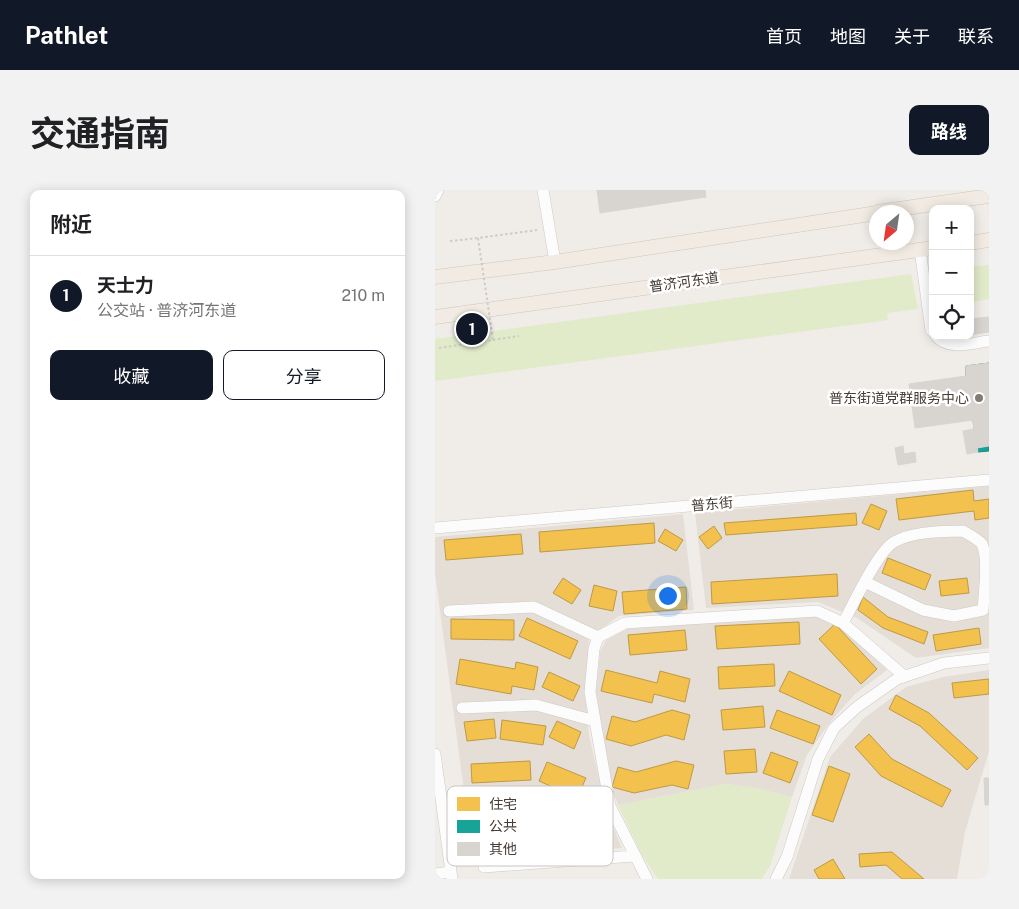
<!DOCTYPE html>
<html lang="zh">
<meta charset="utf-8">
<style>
body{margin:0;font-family:"Public Sans","Noto Sans SC",sans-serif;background:#f2f2f2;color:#202124}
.controls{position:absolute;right:15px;top:15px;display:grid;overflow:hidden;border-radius:10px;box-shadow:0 2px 12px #0003}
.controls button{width:45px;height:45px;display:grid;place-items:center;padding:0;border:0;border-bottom:1px solid #e0e0e0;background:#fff;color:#202124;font:25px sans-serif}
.compass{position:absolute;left:434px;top:15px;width:45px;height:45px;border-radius:50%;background:#fff;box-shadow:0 2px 12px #0003;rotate:209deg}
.you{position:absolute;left:232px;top:405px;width:18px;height:18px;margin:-12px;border:4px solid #fff;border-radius:50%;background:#1a73e8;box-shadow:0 0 0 8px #1a73e833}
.badge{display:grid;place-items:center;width:32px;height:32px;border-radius:50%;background:#111827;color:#fff;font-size:16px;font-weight:700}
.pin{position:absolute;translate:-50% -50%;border:2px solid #fff;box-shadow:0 1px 5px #0006}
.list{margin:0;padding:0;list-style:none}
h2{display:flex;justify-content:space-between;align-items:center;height:65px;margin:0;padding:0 20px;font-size:21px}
h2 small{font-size:16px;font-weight:400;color:#757577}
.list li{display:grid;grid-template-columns:32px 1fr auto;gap:15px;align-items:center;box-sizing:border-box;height:80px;padding:0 20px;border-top:1px solid #e0e0e0}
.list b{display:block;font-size:19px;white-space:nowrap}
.list p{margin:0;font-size:16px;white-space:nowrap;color:#757577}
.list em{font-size:16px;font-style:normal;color:#757577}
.actions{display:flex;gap:10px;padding:15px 20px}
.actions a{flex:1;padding:11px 0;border:1px solid #111827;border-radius:10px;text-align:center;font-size:18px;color:#111827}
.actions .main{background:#111827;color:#fff}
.icon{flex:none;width:28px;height:28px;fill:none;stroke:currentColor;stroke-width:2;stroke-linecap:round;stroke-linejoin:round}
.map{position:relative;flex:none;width:554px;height:689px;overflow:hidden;border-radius:10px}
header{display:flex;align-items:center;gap:30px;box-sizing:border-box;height:70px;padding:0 25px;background:#111827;color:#fff}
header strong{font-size:24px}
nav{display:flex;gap:28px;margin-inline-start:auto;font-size:18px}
.intro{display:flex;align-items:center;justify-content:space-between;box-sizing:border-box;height:120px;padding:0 30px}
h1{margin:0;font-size:35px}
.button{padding:12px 22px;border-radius:10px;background:#111827;color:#fff;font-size:18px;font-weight:700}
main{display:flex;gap:30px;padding:0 30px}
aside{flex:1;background:#fff;border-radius:10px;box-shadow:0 2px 12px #0003}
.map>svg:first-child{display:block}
</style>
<header>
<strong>Pathlet</strong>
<nav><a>首页</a><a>地图</a><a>关于</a><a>联系</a></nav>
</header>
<div class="intro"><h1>交通指南</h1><a class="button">路线</a></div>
<main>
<aside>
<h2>附近<small></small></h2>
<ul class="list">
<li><span class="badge">1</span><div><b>天士力</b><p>公交站 · 普济河东道</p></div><em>210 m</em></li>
</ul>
<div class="actions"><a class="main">收藏</a><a>分享</a></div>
</aside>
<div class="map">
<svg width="554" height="689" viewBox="0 0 554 689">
<rect width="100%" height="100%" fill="#f0ede9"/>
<!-- residential -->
<path fill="#e4ded6" d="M554 296V458L481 468 422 428 383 412 271 418 260 323Z
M248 324 259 420 184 426 154 448 150 502 154 545 172 623 187 658 38 669 0 383V347Z
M381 425 408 438 452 480 420 504 396 531 372 565 357 607 321 598 291 594 183 615 175 593 161 502 165 462 171 450 192 439Z
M554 480V561L530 642 522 689H354L395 567 428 529 471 497 508 487Z"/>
<!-- green -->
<path fill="#e1eac9" d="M554 75V109L535 112V77Z
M476 84 483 119 452 123 453 130 0 191V149Z
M291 594 321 598 357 607 335 676 327 689H223L207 665 183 615Z"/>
<!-- homes -->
<path fill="#f2c14e" stroke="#be9946" d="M538 300 539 311 554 309V328L540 330 539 321 464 330 461 309Z
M436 314 452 321 444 340 427 333Z
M421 323 422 335 291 345 289 333Z
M219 333 220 353 105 362 104 342Z
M279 336 287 348 273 359 264 347Z
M230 339 248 350 241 361 223 351Z
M86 344 88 364 11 370 9 350Z
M453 368 496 385 490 400 447 383Z
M402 384 403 406 277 414 276 392Z
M128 388 146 400 137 414 118 403Z
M532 388 534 403 506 406 504 391Z
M159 395 182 401 178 421 154 416Z
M251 397 252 419 189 424 187 402Z
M428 407 453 427 493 442 489 454 448 438 423 420Z
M92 428 143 451 135 469 84 446Z
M16 429 79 430V450L16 449Z
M364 432 365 454 282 459 280 436Z
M400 434 442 479 426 494 384 449Z
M544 438 546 454 501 461 498 445Z
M250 440 252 460 195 465 193 445Z
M25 469 80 479 81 472 103 477 99 500 77 496 76 504 21 494Z
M339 474 340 496 284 499 283 477Z
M171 480 222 493 225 481 255 489 250 512 219 504 217 513 166 501Z
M354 481 406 505 397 525 344 501Z
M114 482 145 496 138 511 107 497Z
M554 489V504L519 508 517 493Z
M461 505 494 523 543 568 532 580 485 536 454 519Z
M328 516 330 537 288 540 286 520Z
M237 520 255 525 249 550 231 545 196 556 171 549 177 526 200 532Z
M342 520 385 536 378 554 335 538Z
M59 529 61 548 32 551 29 532Z
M67 530 111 536 108 555 65 549Z
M122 531 146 542 139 559 114 547Z
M434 544 457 569 516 600 507 617 446 586 420 557Z
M320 559 322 582 291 584 289 561Z
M336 562 363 572 355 593 328 583Z
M95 571 96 590 37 593 36 574Z
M241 571 259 575 253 599 237 595 199 603 177 597 183 577 201 582Z
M112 572 151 588 142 608 104 591Z
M394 576 415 584 398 632 377 625Z
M457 662 489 689H467L451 675 425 677 424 664Z
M398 669 410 689H384L379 680Z"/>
<!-- public -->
<path fill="#17a398" stroke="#25847a" d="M554 173V261L543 262 531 186V176Z"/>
<!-- building -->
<path fill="#d8d4d0" stroke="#d8d4cf" d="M162 0H270L271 7 165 23Z
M554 127V142L535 145V129Z
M554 173V256L542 258 531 186V176Z
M531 186 538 230 480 238 474 194Z
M539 239 543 262 532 264 528 241Z
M468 256 469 264 480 262 481 272 463 275 460 258Z
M549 588H554V615H550Z"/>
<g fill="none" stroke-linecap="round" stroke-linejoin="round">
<defs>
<path id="minor" d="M108 0 120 72
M0 6 3 0
M485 59 496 140 498 142
M501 146C514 161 537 153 554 151
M0 338 554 290
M14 421 99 417 163 447
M408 433C418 415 443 361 459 352 479 341 506 342 528 341 533 344 543 349 547 354 554 370 549 403 548 420L519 426 488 420 430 392
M27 518 101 515 160 531
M0 564 17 689
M36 611 82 609 128 618 175 616
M49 677 199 666
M0 684 16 682
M212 689 175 616 155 502 159 459 163 447 190 433 382 421 408 433 469 486
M341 689 352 667 383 569 399 538 422 517 462 489 509 473 554 468"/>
<path id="major" d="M443 22 554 6
M535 53 554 50
M0 87 120 72 442 23
M0 127 498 58"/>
</defs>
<!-- minor casing -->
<use href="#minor" stroke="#cdc9c5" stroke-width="12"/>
<!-- major casing -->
<use href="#major" stroke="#d2c6b6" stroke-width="15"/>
<!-- path -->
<path stroke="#cecbc7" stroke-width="2" stroke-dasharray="2.5 2.5" stroke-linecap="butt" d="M15 51 43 48
M58 150 84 146"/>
<!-- minor -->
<use href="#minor" stroke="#fdfcfc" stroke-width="11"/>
<!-- major -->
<use href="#major" stroke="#f1ebe3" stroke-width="14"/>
<!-- path-bridge -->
<path stroke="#cecbc7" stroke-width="2" stroke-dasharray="2.5 2.5" stroke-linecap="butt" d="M4 158 58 150 43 48 102 40"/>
</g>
<!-- markers -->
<circle fill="#827b74" stroke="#fff" stroke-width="2" cx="544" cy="208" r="5"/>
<g text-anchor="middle" stroke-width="5" stroke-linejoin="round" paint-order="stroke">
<!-- street labels -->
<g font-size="14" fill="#463d35" stroke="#fff">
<text transform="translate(249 92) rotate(-8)" y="5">普济河东道</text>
<text transform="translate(277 314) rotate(-5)" y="5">普东街</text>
</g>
<!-- poi labels -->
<g font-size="14" fill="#463d35" stroke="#fff" text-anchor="end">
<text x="534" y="213">普东街道党群服务中心</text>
</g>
</g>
<!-- legend -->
<rect x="12" y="596" width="166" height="80" rx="8" fill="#fff" stroke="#c8c5c2" stroke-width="1"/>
<rect x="22" y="607" width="23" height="14" fill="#f2c14e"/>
<rect x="22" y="630" width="23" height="13" fill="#17a398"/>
<rect x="22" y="652" width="23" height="14" fill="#d8d4d0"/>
<g font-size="14" fill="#463d35">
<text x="54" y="619">住宅</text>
<text x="54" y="641">公共</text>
<text x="54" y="664">其他</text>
</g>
</svg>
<div class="controls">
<button>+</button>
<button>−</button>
<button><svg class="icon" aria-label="locate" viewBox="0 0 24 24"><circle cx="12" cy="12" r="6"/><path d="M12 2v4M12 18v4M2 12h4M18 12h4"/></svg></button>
</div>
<svg class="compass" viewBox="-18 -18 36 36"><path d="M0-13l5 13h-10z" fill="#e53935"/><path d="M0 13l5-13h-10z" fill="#757577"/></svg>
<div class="you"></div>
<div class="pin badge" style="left:37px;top:139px">1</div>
</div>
</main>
